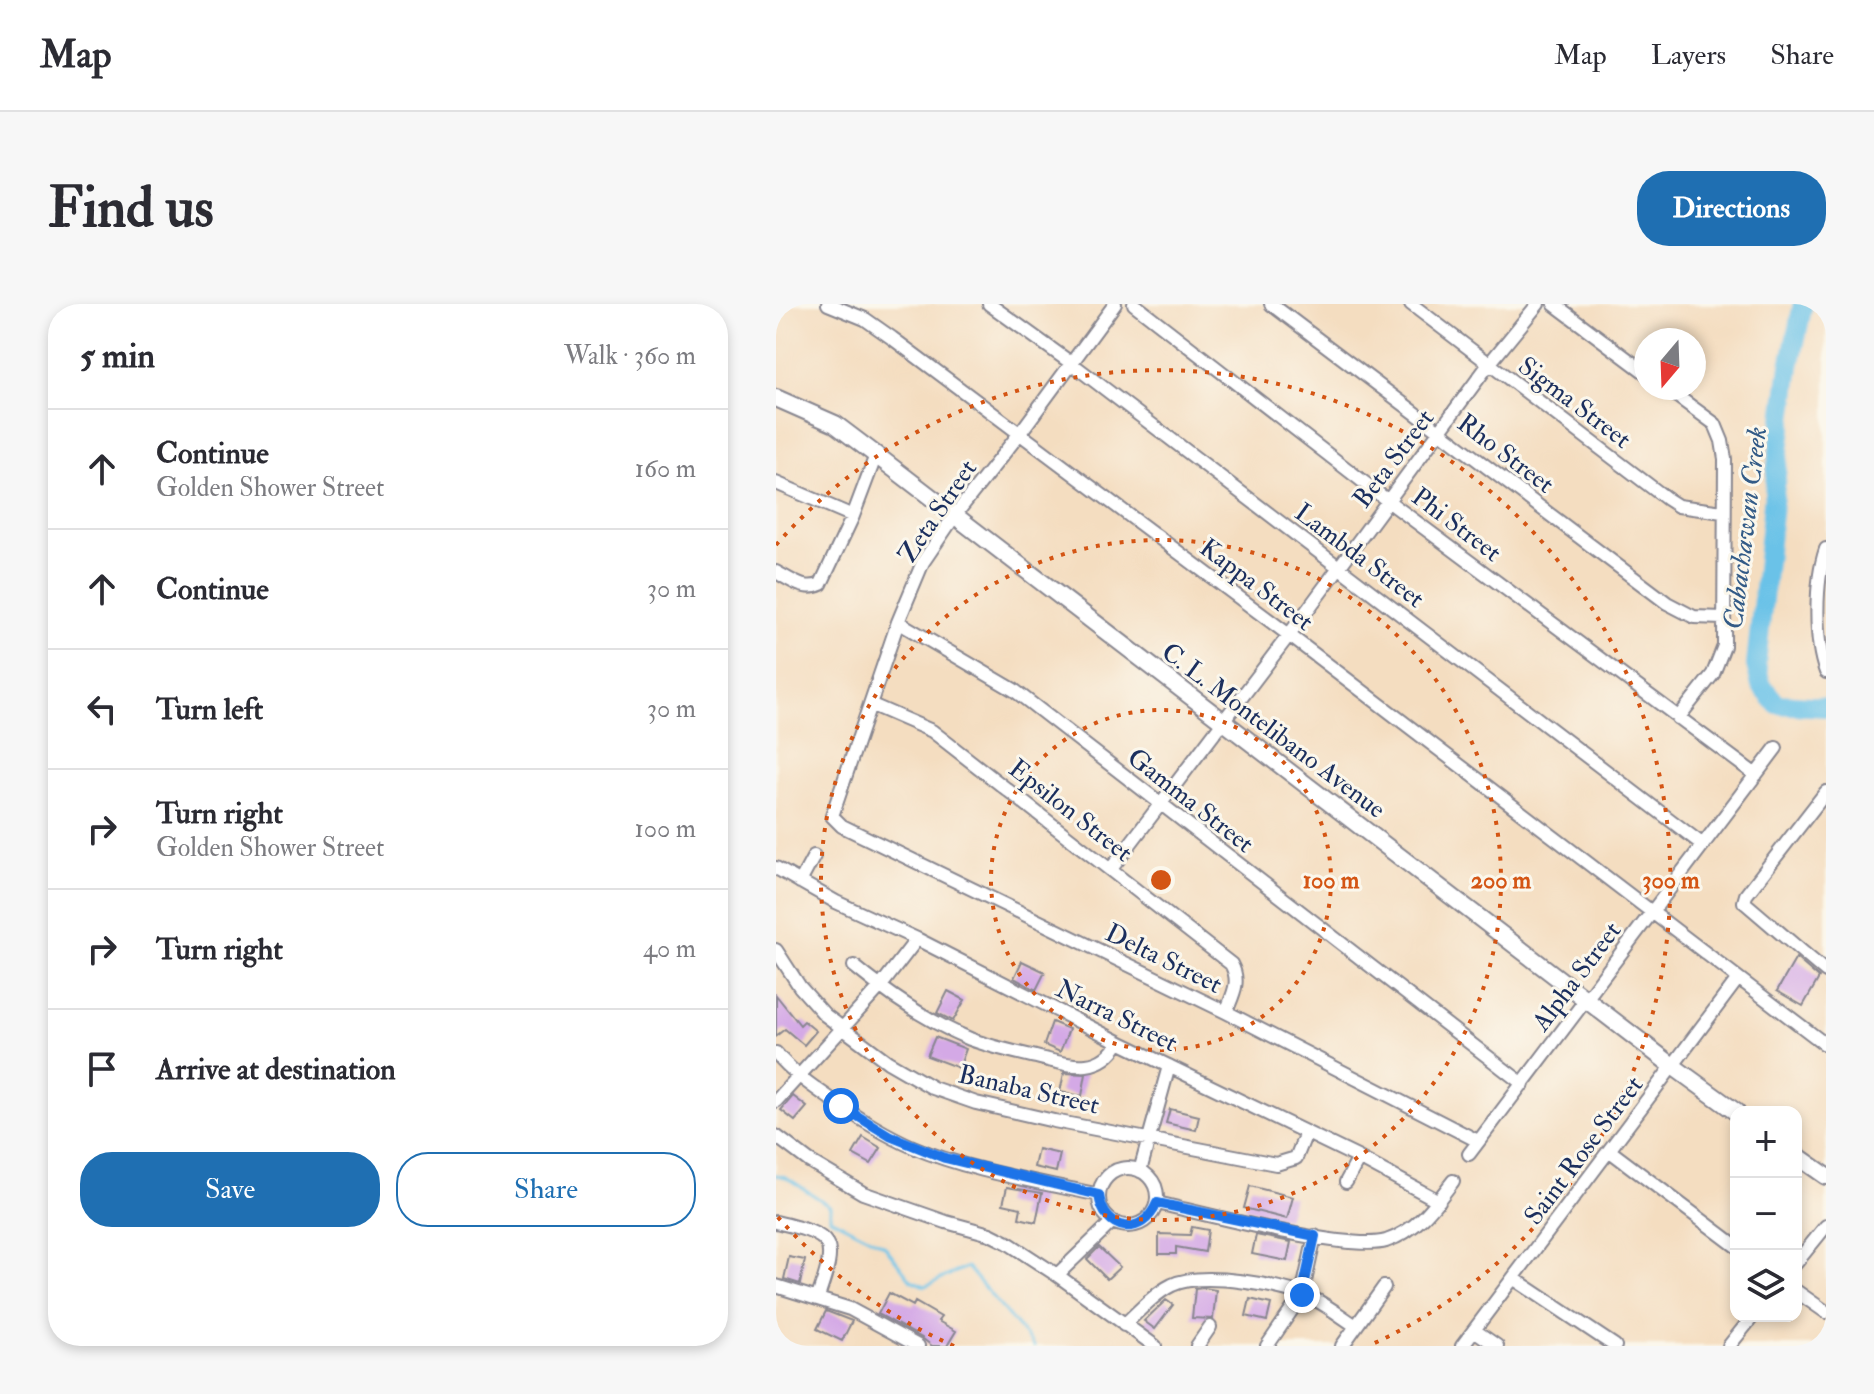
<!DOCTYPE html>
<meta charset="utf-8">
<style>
body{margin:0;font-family:"IM FELL Double Pica",serif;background:#f7f7f7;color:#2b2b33}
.controls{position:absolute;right:24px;bottom:24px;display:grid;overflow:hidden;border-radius:16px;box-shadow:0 4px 12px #0003}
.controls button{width:72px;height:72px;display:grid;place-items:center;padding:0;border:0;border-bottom:2px solid #e1e1e2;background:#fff;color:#2b2b33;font:40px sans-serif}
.compass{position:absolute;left:858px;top:24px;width:72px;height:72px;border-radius:50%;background:#fff;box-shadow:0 4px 12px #0003;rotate:199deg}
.stop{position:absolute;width:24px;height:24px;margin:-18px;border:6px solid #1a73e8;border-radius:50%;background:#fff}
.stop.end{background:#1a73e8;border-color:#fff;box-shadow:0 2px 8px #0008}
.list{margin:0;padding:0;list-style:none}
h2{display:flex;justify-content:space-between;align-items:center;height:104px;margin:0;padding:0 32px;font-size:34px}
h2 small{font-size:26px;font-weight:400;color:#7c7c81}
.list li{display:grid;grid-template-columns:52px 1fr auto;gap:24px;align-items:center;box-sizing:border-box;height:120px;padding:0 32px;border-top:2px solid #e1e1e2}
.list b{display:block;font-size:30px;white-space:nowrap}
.list p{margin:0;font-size:26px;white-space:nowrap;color:#7c7c81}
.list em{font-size:26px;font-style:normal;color:#7c7c81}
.actions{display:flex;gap:16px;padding:24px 32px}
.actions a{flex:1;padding:18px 0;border:2px solid #1f6fb2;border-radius:32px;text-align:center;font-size:28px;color:#1f6fb2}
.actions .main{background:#1f6fb2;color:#fff}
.icon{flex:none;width:44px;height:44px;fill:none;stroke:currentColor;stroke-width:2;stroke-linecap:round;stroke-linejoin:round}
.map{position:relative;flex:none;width:1050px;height:1042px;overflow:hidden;border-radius:32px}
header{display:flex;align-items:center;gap:48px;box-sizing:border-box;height:112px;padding:0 40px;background:#fff;border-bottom:2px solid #e1e1e2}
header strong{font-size:38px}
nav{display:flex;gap:44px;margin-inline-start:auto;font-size:28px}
.intro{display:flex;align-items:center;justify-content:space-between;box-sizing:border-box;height:192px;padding:0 48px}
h1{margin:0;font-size:56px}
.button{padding:20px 36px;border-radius:32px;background:#1f6fb2;color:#fff;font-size:28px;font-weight:700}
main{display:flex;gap:48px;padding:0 48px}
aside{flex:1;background:#fff;border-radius:32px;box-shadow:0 4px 12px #0003}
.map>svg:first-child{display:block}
</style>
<header>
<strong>Map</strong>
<nav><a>Map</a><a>Layers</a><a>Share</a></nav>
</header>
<div class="intro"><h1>Find us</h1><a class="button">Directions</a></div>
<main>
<aside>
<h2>5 min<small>Walk · 360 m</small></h2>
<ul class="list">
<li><svg class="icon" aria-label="ahead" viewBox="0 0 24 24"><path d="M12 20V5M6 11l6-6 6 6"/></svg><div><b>Continue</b><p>Golden Shower Street</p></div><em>160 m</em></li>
<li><svg class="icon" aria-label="ahead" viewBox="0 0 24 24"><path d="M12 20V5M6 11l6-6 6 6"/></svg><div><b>Continue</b></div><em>30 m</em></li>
<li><svg class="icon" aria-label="left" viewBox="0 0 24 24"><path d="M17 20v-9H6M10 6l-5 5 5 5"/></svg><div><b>Turn left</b></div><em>30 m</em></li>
<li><svg class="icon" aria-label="right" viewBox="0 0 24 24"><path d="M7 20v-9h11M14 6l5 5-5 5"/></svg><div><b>Turn right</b><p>Golden Shower Street</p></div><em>100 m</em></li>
<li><svg class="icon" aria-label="right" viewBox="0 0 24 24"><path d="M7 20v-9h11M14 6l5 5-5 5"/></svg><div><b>Turn right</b></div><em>40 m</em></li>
<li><svg class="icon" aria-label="arrive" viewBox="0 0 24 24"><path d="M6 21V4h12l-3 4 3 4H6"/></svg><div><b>Arrive at destination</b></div></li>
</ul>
<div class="actions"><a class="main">Save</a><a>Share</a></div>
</aside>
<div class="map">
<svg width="1050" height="1042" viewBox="0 0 1050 1042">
<rect width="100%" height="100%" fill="#fbf7ec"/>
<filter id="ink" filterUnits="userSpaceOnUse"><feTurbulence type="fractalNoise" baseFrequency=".0125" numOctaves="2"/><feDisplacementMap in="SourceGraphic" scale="16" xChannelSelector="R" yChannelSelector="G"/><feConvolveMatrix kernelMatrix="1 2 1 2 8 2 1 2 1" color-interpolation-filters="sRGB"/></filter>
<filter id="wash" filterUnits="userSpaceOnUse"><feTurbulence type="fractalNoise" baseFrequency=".006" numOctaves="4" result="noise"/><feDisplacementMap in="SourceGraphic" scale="32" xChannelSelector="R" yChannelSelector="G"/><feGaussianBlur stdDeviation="1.8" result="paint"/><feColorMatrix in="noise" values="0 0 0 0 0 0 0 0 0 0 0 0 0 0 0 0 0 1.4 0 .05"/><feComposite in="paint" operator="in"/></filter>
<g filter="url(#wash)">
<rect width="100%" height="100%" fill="#f4ddc0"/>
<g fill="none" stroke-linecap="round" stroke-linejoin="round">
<!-- stream -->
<path stroke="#6ac2e8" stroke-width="3" d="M0 871 10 873 54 902V914L108 941 135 976 149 982 191 963 258 1042"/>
<!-- river -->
<path stroke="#6ac2e8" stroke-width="20" d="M1027 0 1014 62 1001 162 980 361 985 381 1001 400 1050 403"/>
</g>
<g id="blocks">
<!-- building -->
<path fill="#d4a9e6" d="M1020 654 1043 674 1027 702 1001 687Z
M246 657 269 668 260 686 238 674Z
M172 687 189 696 177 717 161 709Z
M0 691 24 721 28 717 40 727 28 741 9 725 0 732Z
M276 718 293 725 284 748 268 741Z
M159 733 190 745 183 764 151 752Z
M288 769 310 770 306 792 284 788Z
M17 792 31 803 19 817 5 806Z
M394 805 423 812 420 826 390 819Z
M87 833 105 844 95 860 77 850Z
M262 845 284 850 280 868 258 863Z
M474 882 517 893 511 915 468 904Z
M231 883 266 889 260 918 243 914 245 904 227 900Z
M416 923 432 926 429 948 400 943V950H383V930L414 931Z
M480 931 515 938 511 957 476 950Z
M323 943 344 963 331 975 311 955Z
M13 953 29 956 24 980 8 975Z
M428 984 440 986 437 1015 416 1014 419 985Z
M113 989 137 1002 139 998 165 1013 162 1017 180 1027 171 1042H156L146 1034 102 1010Z
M474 995 495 1000 491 1017 470 1012Z
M390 996 397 1001 379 1025 368 1017Z
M50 1007 76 1017 66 1037 41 1025Z"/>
</g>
</g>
<g filter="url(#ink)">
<use href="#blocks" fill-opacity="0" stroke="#88868f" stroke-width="2"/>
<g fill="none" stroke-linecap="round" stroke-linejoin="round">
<defs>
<path id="minor" d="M52 0 89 15 116 34 513 331 1050 741
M213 0 295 59 927 541
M339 0 244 129 179 211 147 258 122 318 56 512 66 522 450 708 702 837
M358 0 612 197 980 471
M495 0 891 299 918 313 947 314
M635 0 891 195 902 202 947 208
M778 0 870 69
M890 84 939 120 946 137 949 155 948 342 937 370 902 414
M0 179 77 212
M1050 245C1039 277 1038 336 1050 368
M0 268C15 276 29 288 45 280L77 212 100 151
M122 318 238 386 747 780
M96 401 156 427 455 660C465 678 457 690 450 708
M1050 488 970 591 968 598 1050 668
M0 564 60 598 141 635 343 738 583 854 663 897
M335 565 513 331 713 60 762 0
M24 578 38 552
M0 646 24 683 49 711 112 758 157 784 200 799 278 817 500 860 520 854 530 829
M78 662C113 691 153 718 194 735 215 743 238 748 260 753 294 761 323 772 343 738
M0 749C15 767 33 780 52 793 79 812 107 830 137 843 196 868 261 877 323 891
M0 797 104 683 141 635
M0 832 33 857 87 889 170 918 214 930 232 939 281 971 379 1042
M834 847 960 942
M693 850 1000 444
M323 893a29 29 0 1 1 58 0a29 29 0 1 1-58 0Z
M364 867 393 762
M570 878 583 854
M381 899C426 909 573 948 610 937 641 927 659 901 677 877
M0 918C59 932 62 936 42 993
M1020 959 1050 922
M281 971 336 918
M737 974 839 1042
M0 982 74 1005 142 1042
M1020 987 1050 1008
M348 1021C363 1007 378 990 396 981 426 967 508 981 538 995 552 1002 566 1013 580 1022
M698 1026 721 1042
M421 1042 434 1023
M491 1042 526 991 539 932
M566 1042 608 983
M686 1042 961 676
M953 1042 977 1012"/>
<path id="tertiary" d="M0 94 59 120 100 151 898 763 960 808
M1020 851 1050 872"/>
</defs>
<!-- minor casing -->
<use href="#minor" stroke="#88868f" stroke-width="16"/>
<!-- tertiary casing -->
<use href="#tertiary" stroke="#88868f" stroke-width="20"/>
<!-- minor -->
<use href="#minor" stroke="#fff" stroke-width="12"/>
<!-- tertiary -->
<use href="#tertiary" stroke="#fff" stroke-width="16"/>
</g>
</g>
<g fill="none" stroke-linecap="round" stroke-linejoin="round" filter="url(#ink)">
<!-- route -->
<path stroke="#1a73e8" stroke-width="10" d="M65 802 114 832 169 854 323 891C328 928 366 934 381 899L539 932 526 991"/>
</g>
<!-- distance rings -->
<g fill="none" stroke="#d45514" stroke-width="4" stroke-dasharray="4 8">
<circle cx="385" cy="576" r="170"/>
<circle cx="385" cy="576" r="340"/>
<path d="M178 1042A510 510 0 0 1 0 911M0 241A510 510 0 1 1 592 1042"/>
</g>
<g text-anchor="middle" stroke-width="6" stroke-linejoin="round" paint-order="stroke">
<!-- street labels -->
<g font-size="26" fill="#1b2f5e" stroke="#fbf7ec">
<text transform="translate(799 98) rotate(37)" y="9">Sigma Street</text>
<text transform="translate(730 149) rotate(37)" y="9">Rho Street</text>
<text transform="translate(617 154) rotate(-53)" y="9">Beta Street</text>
<text transform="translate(161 207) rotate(-56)" y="9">Zeta Street</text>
<text transform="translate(681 220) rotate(37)" y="9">Phi Street</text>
<text transform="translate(584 251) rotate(37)" y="9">Lambda Street</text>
<text transform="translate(481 280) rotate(37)" y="9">Kappa Street</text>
<text transform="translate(498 426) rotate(37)" y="9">C. L. Montelibano Avenue</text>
<text transform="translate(415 496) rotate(38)" y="9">Gamma Street</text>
<text transform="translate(295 506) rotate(38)" y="9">Epsilon Street</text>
<text transform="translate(388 654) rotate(26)" y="9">Delta Street</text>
<text transform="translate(800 672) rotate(-53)" y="9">Alpha Street</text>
<text transform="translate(341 711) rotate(26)" y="9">Narra Street</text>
<text transform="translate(253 785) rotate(13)" y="9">Banaba Street</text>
<text transform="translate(807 846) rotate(-53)" y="9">Saint Rose Street</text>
</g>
<!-- water labels -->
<g font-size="28" font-style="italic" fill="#335b87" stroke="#fbf7ec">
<text transform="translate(968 224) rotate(-83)" y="10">Cabachawan Creek</text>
</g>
</g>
<circle cx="385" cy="576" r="12" fill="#d45514" stroke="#fbf7ec" stroke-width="4"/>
<g font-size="24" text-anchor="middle" font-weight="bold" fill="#d45514" stroke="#fbf7ec" stroke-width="6" stroke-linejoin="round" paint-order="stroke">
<text x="555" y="584">100 m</text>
<text x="725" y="584">200 m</text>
<text x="895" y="584">300 m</text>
</g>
</svg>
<div class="controls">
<button>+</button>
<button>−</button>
<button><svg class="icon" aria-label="layers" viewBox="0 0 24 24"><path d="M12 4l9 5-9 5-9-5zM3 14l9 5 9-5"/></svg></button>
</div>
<svg class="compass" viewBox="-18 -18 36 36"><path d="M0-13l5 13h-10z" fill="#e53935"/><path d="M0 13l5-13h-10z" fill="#7c7c81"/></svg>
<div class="stop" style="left:65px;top:802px"></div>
<div class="stop end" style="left:526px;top:991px"></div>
</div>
</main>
